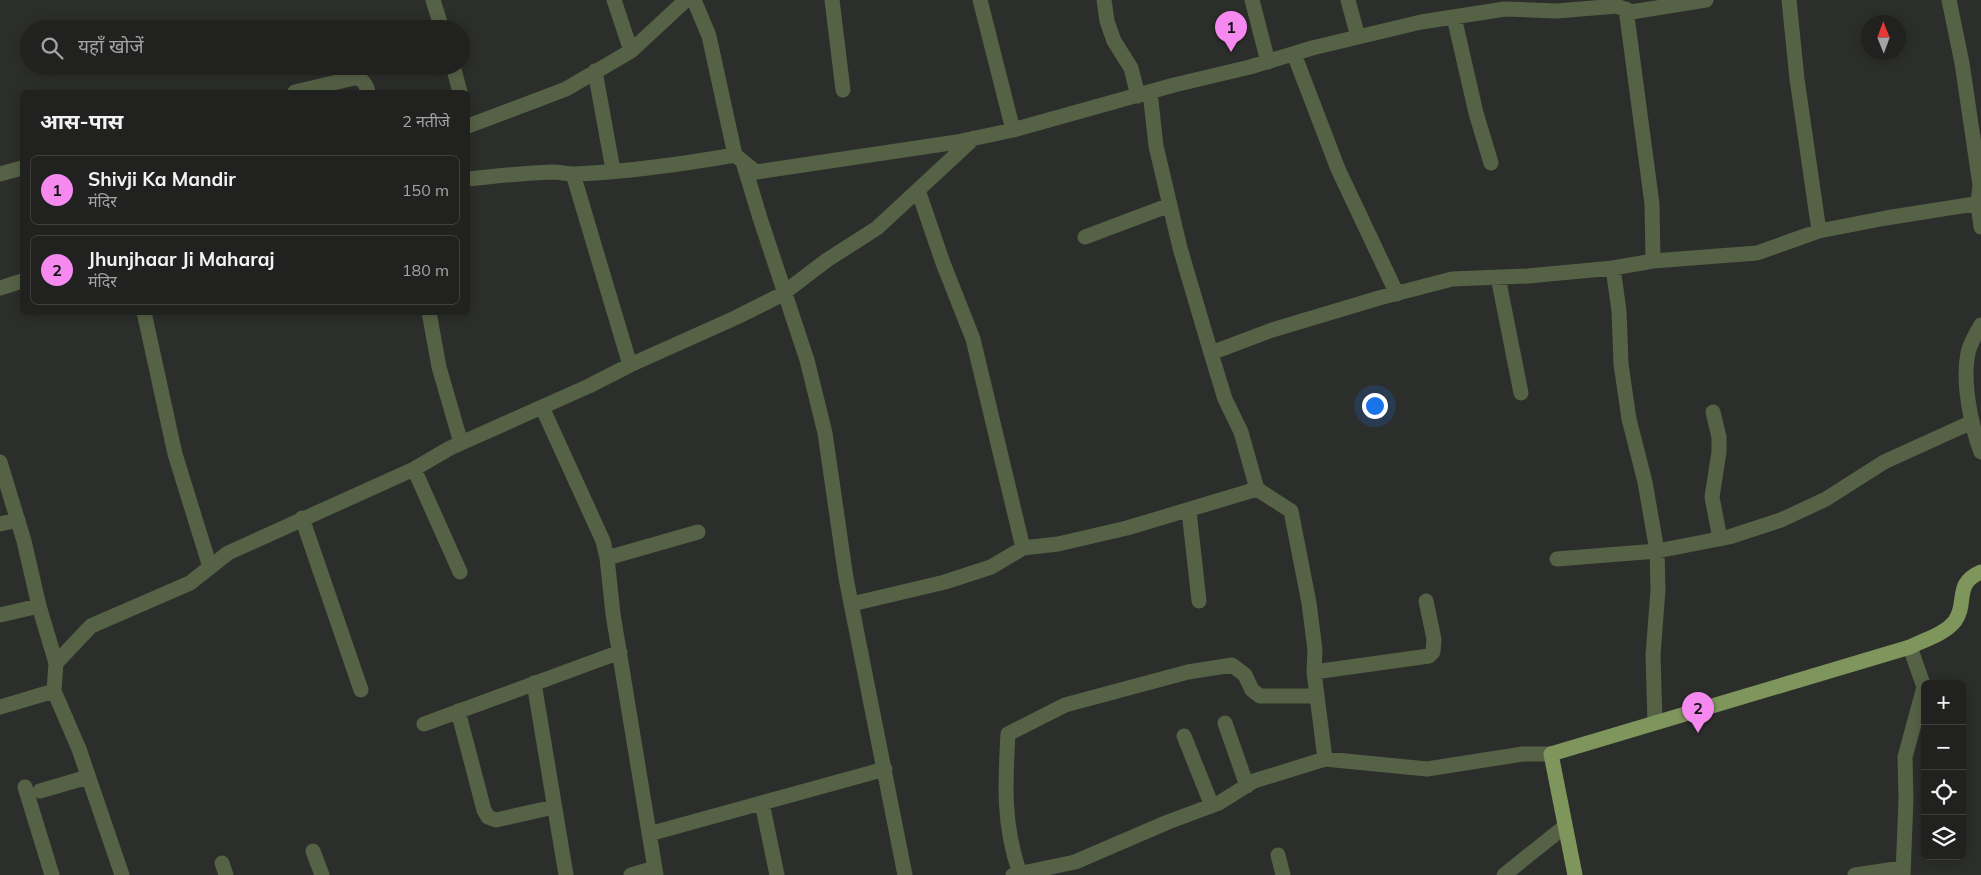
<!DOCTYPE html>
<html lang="hi">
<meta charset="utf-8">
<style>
body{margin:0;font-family:Mulish,"Noto Sans Devanagari",sans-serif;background:#2d2f2d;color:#f1f3f6}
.controls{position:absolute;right:15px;bottom:15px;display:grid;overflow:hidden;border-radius:8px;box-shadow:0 2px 12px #0003}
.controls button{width:45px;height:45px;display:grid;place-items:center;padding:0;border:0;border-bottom:1px solid #3e3f3e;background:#212220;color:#f1f3f6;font:25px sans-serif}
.compass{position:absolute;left:1861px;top:15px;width:45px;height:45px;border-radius:50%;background:#212220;box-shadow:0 2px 12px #0003;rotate:359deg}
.you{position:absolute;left:1374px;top:405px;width:18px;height:18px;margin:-12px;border:4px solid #fff;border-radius:50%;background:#1a73e8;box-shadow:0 0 0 8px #1a73e833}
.badge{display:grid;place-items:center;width:32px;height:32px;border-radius:50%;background:#f589ef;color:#111;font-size:16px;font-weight:700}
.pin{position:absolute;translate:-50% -41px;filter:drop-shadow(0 1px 2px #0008)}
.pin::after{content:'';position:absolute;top:26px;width:18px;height:15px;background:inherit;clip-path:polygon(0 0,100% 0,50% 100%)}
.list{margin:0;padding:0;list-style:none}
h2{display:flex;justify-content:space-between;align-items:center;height:65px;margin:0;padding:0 20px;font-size:21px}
h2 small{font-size:16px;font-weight:400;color:#a2a4a5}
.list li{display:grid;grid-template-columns:32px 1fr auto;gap:15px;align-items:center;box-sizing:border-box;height:70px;margin:0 10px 10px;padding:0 10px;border:1px solid #3e3f3e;border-radius:8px}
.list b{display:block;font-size:19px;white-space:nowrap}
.list p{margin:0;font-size:16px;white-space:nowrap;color:#a2a4a5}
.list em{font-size:16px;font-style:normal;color:#a2a4a5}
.icon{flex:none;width:28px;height:28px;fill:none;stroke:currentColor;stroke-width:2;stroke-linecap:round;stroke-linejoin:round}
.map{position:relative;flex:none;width:1981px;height:875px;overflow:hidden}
.search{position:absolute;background:#212220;box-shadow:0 2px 12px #0003;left:20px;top:20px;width:450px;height:55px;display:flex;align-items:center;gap:12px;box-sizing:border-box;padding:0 18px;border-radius:28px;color:#a2a4a5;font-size:19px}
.panel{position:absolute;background:#212220;box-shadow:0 2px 12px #0003;left:20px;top:90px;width:450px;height:225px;border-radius:8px}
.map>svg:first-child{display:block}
</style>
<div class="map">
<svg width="1981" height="875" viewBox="0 0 1981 875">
<rect width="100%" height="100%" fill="#2c2e2b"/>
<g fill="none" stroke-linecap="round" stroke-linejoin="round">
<!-- minor -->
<path stroke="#566246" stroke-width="15" d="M433 0 442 29
M614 0 631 51
M832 0 843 90
M980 0 1013 130
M1104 0 1107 21 1114 41 1131 68 1138 96
M1252 0 1268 62
M1348 0 1358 37
M1789 0 1797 79 1819 231
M1949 0 1962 63 1980 185 1978 204 1981 227
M1626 9 1652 204 1653 261
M1454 17 1476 113 1491 163
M1294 54 1338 169 1397 294
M453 66 460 92
M595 71 613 170
M295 92 354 78C363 78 366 84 368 92
M1150 92 1156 146 1180 248 1211 353 1225 399 1241 432 1257 489 1291 511 1309 603 1315 650 1314 672 1325 759
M468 126 566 89 631 51 686 0
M735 155 756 172 957 142 1013 130 1174 85 1250 67 1312 48 1421 22 1505 9 1557 11 1617 6 1631 12 1706 0
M743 162 760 218 807 360 825 433 846 578 905 875
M0 174 22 168
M573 174 630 365
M468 179C496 176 523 173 552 172 560 172 567 174 575 174 628 172 683 164 735 155L709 36 694 0
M918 190 943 263 973 339 1023 548
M1085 237 1170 205
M1613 268 1619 311 1621 364 1629 419 1645 482 1657 551 1658 590 1653 655 1655 722
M1498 277 1521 393
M0 288 22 281
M144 312 175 454 210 567
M429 312 439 367 461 443
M1981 325C1976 334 1970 343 1968 353 1962 381 1971 426 1981 452
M1211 353 1272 330 1379 298 1452 279 1528 276 1613 268 1653 261 1757 253 1819 231 1886 218 1981 203
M542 407 603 541 607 558 613 614 656 875
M1713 412 1719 437V452L1712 497 1720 539
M0 462 24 541 39 606 56 663
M414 469 460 572
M1189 511 1199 601
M302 518 361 690
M0 524 18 520
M607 558 698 532
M1557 559 1657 551 1729 537 1781 520 1826 499 1884 462 1972 422
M852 604 945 582 991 567 1023 548 1058 544 1127 528 1257 489
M0 615 39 606
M1314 672 1429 656 1433 652 1434 639 1426 601
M534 683 566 875
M54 691 79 749 122 875
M0 707 54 691 56 663 91 626 190 583 228 553 414 469 450 448 589 386 630 365 735 318 781 295 827 260 877 228 974 138
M458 711 484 810 488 817 496 820 554 807
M1225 723 1247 786
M424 724 620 652
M1184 736 1212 806
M25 787 52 875
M40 791 88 777
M762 803 777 875
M649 834 885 769
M313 851 322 875
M1278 855 1283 875
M222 863 226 875
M1020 874C1003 825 1005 785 1008 734L1065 705 1188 672 1232 665 1245 675 1252 690 1260 696H1317
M631 875 655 868
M1013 875 1075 862 1168 822 1219 803 1254 781 1325 759 1427 769 1523 754H1551
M1504 875 1564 827
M1855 875 1902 868
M1903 875 1906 799 1905 757 1924 687 1910 647"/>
<!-- major -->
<path stroke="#7e965c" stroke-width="15" d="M1575 875 1551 754 1910 647C1924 640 1945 634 1955 621 1968 603 1953 584 1981 572"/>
</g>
</svg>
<div class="controls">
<button>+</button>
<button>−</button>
<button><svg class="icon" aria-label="locate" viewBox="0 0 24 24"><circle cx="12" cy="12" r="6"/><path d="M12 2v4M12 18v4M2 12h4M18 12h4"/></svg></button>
<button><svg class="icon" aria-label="layers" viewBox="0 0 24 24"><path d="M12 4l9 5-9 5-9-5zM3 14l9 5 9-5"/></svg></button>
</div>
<svg class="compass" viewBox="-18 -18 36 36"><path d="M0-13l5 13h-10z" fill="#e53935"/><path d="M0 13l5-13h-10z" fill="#a2a4a5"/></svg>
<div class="you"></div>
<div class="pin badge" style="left:1231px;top:52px">1</div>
<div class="pin badge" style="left:1698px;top:733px">2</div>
<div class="search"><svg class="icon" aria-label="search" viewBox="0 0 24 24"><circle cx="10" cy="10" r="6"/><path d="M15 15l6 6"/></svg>यहाँ खोजें</div>
<section class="panel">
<h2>आस-पास<small>2 नतीजे</small></h2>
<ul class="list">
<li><span class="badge">1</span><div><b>Shivji Ka Mandir</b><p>मंदिर</p></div><em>150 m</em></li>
<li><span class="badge">2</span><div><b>Jhunjhaar Ji Maharaj</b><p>मंदिर</p></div><em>180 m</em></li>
</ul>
</section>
</div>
